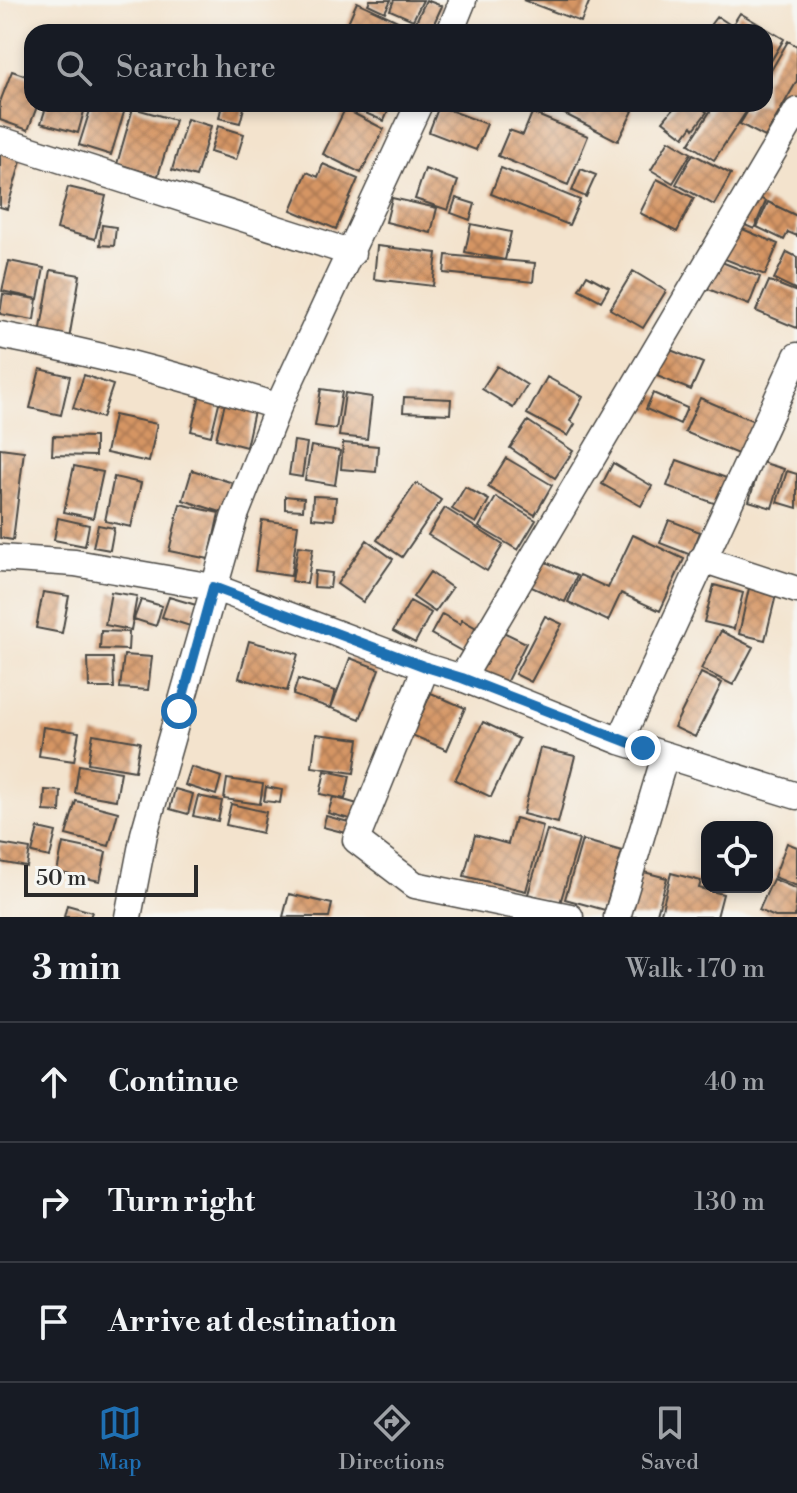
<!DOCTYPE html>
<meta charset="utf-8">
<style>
body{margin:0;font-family:"Libre Bodoni",serif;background:#242831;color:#f1f3f6}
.controls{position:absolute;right:24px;bottom:24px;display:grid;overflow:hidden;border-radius:16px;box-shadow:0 4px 12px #0003}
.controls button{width:72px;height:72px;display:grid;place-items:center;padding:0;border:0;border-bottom:2px solid #363941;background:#171b24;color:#f1f3f6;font:40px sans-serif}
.scale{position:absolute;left:24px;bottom:20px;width:174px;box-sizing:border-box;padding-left:8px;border:4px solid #2b2b2b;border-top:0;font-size:22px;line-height:28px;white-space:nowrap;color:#2b2b2b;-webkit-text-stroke:6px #f6f6f2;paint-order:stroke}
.stop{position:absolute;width:24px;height:24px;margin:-18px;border:6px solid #1f6fb2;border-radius:50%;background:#fff}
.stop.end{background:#1f6fb2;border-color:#fff;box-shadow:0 2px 8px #0008}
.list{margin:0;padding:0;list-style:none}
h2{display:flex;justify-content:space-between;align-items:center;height:104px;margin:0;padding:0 32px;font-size:34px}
h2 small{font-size:26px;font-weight:400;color:#9ea1a6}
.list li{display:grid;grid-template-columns:52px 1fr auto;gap:24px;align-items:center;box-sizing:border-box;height:120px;padding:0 32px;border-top:2px solid #363941}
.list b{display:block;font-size:30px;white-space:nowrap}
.list em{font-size:26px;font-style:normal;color:#9ea1a6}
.icon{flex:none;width:44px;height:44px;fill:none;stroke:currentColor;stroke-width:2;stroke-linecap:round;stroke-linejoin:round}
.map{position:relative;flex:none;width:797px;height:917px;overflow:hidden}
.search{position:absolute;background:#171b24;box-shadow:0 4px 12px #0003;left:24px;right:24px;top:24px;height:88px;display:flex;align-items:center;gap:20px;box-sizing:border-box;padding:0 28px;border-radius:24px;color:#9ea1a6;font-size:30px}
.sheet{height:464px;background:#171b24}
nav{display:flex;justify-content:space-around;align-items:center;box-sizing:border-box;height:112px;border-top:2px solid #363941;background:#171b24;font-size:22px;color:#9ea1a6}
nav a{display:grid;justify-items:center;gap:4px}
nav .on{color:#1f6fb2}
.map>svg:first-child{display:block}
</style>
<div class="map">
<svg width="797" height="917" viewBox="0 0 797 917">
<defs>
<pattern id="building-cross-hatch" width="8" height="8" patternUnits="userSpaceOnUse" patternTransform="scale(2)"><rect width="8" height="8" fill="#d59564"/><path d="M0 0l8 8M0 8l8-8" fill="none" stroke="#ad7a53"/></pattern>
</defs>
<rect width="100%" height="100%" fill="#f6f6f2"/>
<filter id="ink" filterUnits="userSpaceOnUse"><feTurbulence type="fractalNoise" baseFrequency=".0125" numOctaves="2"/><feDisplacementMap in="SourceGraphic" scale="16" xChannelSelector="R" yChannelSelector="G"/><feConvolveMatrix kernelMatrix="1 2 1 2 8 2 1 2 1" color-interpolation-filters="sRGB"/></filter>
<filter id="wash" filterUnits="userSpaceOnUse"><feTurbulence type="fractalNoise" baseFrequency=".006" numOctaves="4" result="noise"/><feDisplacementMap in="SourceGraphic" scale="32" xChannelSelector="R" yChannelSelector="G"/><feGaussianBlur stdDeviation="1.8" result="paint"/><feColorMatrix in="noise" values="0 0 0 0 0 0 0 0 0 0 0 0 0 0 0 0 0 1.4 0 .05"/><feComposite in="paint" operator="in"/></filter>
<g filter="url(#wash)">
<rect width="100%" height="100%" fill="#f3e3cd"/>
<g id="blocks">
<!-- building -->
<path fill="url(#building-cross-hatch)" d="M370 0H391L385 12 368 4Z
M394 0H423L413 20 390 10Z
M426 0 442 6 430 32 414 26Z
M523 0H590L581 22Z
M357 2 421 32H352L345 29Z
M740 13 784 39 765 71V32H728Z
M717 16 729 24 724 32H705Z
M109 27V32H73V28Z
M788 41 797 46V81L765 137 740 124 752 104H765V81Z
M12 71 32 78V104H38L28 130 0 120V102Z
M47 104H86L78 133 41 123Z
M92 104H110L125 109 111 155 79 145Z
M222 104H245L240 123 219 118Z
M344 104H391L384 121Z
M545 104H619L633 111 618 141Z
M677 104H696L707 112 694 129 692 126 684 137 663 121Z
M715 104H734L746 112 714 160 689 144Z
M439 106 487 124 476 150 429 132Z
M133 108 175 120 158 176 117 164Z
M345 109 384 129 361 173 323 154Z
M532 113 588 136 568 185 498 156 509 130 523 135Z
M187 119 211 126 196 177 172 170Z
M218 126 244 134 236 160 210 152Z
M669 140 691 153 673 183 651 170Z
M0 152 22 158 7 209 0 207Z
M693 154 731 174 714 205 676 184Z
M323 164 358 179 336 229 291 210 307 172 318 177Z
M501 168 580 200 569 225 491 194Z
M425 169 458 181 448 210 415 199Z
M581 169 596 175 586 197 572 191Z
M657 179 694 198 677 232 640 213Z
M68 187 106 196 95 239 57 229Z
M750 194 766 201 754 229 738 222Z
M392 198 437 208 431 233 386 222Z
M456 198 475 204 470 220 451 213Z
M768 202 797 216V236L788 232 784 240 757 227Z
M471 224 511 232 505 260 465 252Z
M102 225 116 227 114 246 100 245Z
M733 225 778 244 765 275 720 257Z
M377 246 437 253 433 286 374 279Z
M787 252 797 257V290L774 279Z
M446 255 535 263 533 282 444 273Z
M9 261 44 268 38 299 2 291Z
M719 261 760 277 749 305 708 289Z
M51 270 80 275 69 339 40 334Z
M633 271 666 291 643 328 610 309Z
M587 275 609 287 601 301 579 289Z
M769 281 797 292V328L756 311Z
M3 294 37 299 34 320 0 314Z
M668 349 703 363 691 390 657 376Z
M497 366 527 385 513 408 482 389Z
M40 369 70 376 61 415 30 408Z
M84 375 113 385 102 418 73 408Z
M547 377 583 397 570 421 575 424 568 436 527 414Z
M321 389 342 392 336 429 315 426Z
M345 393 372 397 367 439 339 436Z
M653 393 687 408 680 424 646 409Z
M200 394 220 399 211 436 191 431Z
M227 395 256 402 246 447 216 439Z
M404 397 451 399 450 414 403 412Z
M700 398 754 421 740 455 685 432Z
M114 415 157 424 149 462 106 453Z
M528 421 573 451 555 478 510 448Z
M53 436 95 437V456L52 455Z
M294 441 307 443 302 477 289 475Z
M343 443 378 446 376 472 341 469Z
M311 446 340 451 335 485 305 480Z
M0 448 24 451 13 540 0 538Z
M506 458 552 485 535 515 488 487Z
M677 460 732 480 722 506 667 486Z
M761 462 784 469 772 508 749 501Z
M613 463 652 486 641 506 602 484Z
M74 466 103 472 93 518 64 512Z
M192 470 233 483 224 513 183 500Z
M787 471 797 474V508L777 502Z
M114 477 141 483 131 527 105 521Z
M416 483 441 500 402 557 377 540Z
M465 487 489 500 476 523 452 509Z
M285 496 304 498 303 510 285 509Z
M313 496 336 497 334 520 312 518Z
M496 497 536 520 518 550 479 527Z
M180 504 219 513 209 559 169 551Z
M445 508 503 545 487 571 428 535Z
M58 518 89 525 85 546 54 540Z
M262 520 298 525 291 576 255 571Z
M669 520 700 532 691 555 660 543Z
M98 525 114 528 110 550 93 547Z
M633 535 684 559 660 611 621 593 608 621 568 602 580 575 608 588Z
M367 540 393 559 363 602 337 584Z
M298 546 313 548 307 584 292 581Z
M539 559 577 576 565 602 527 585Z
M315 571 332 573 330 588 314 587Z
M430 572 452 588 435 612 413 597Z
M714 585 743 593 734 629 704 622Z
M749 588 776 595 765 640 739 634Z
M43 592 69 596 62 633 36 628Z
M111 592 137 596 131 630 105 625Z
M169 597 196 605 190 626 162 617Z
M141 600 162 606 156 626 134 619Z
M410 601 431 613 415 643 393 631Z
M442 614 460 624 462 620 478 629 465 653 431 634Z
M545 616 562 624 531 682 515 674Z
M499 630 526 643 505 685 478 672Z
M101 631 129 632 128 650 100 649Z
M721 631 753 647 733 685 701 669Z
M249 641 298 654 287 691 239 678Z
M124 655 152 657 148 690 120 688Z
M88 658H113L114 688H89Z
M350 658 379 669 360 719 331 708Z
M701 673 722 683 695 737 674 727Z
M298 679 335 691 330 708 293 695Z
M431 693 465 708 447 750 412 735Z
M483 722 519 739 491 797 455 780Z
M43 727 79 732 74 761 39 756Z
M93 734 140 742 135 771 88 763Z
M316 734 359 739 354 773 312 767Z
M540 748 575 756 558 823 523 814Z
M79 765 121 772 116 800 75 793Z
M191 767 221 777 216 795 185 785Z
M325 771 350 776 345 799 320 794Z
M227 779 263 784 260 804 224 799Z
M266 787 282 790 280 803 264 801Z
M175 789 193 794 188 814 170 809Z
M45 790 61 791 60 812 44 811Z
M198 796 222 801 218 821 193 816Z
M333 797 361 805 357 821 328 813Z
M76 801 118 812 109 846 66 835Z
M231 804 266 812 262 833 226 825Z
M326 816 356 824 354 835 323 827Z
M515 818 543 826 526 891 464 876 475 835 508 844Z
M38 828 56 832 50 857 32 853Z
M547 830 579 840 560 903 528 894Z
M582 840 622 851 605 910 565 899Z
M63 843 106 852 100 881 57 872Z
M787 843 797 847V886L774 877Z
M0 844 30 849 27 867 0 862Z
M636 870 667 878 656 917H623Z
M671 873 701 881 699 888 723 894 717 917H660Z
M773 879 797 889 795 917H775L759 910Z
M289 894 332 904 329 917H283Z
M67 905 92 912 90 917H64Z"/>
</g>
</g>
<g filter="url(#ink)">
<use href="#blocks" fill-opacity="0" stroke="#494743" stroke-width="2"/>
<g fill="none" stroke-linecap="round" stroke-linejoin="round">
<defs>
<path id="minor" d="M450 32 463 0
M0 140 352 253
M0 335C94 353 187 377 278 407
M0 558 75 563 213 587 426 667 462 678 620 741 797 796
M702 559 797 590
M426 667 356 840 415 885 570 917
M462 678 797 111
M620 741 797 356
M128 917 144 834 234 518 278 407 419 104
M617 917 665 756"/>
</defs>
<!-- minor casing -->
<use href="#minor" stroke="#494743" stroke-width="29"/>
<!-- minor -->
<use href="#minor" stroke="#fff" stroke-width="26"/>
</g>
</g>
<g fill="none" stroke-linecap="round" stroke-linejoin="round" filter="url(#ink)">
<!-- route -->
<path stroke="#1f6fb2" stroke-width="10" d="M179 711 213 587 426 667 462 678 643 748"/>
</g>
</svg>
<div class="controls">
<button><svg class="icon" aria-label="locate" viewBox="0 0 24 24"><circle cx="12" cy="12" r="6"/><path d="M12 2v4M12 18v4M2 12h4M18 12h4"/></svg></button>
</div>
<div class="scale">50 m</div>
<div class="stop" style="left:179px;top:711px"></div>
<div class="stop end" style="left:643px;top:748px"></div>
<div class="search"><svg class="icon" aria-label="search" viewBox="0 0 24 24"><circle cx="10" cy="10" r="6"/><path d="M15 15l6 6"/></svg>Search here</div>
</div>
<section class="sheet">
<h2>3 min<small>Walk · 170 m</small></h2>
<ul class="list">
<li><svg class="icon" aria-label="ahead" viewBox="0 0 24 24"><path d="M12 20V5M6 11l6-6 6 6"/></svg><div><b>Continue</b></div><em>40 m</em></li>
<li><svg class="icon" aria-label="right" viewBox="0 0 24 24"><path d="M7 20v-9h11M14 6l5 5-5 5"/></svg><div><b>Turn right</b></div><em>130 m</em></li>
<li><svg class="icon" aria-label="arrive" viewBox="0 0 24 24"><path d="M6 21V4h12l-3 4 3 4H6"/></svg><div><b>Arrive at destination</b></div></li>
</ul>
</section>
<nav>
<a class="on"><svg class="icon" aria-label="map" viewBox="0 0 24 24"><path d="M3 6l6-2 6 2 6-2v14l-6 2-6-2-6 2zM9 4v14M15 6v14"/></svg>Map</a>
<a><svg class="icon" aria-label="directions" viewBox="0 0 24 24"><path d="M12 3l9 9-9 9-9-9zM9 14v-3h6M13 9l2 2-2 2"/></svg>Directions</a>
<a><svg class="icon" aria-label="saved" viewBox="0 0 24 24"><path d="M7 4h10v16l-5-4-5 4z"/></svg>Saved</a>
</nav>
